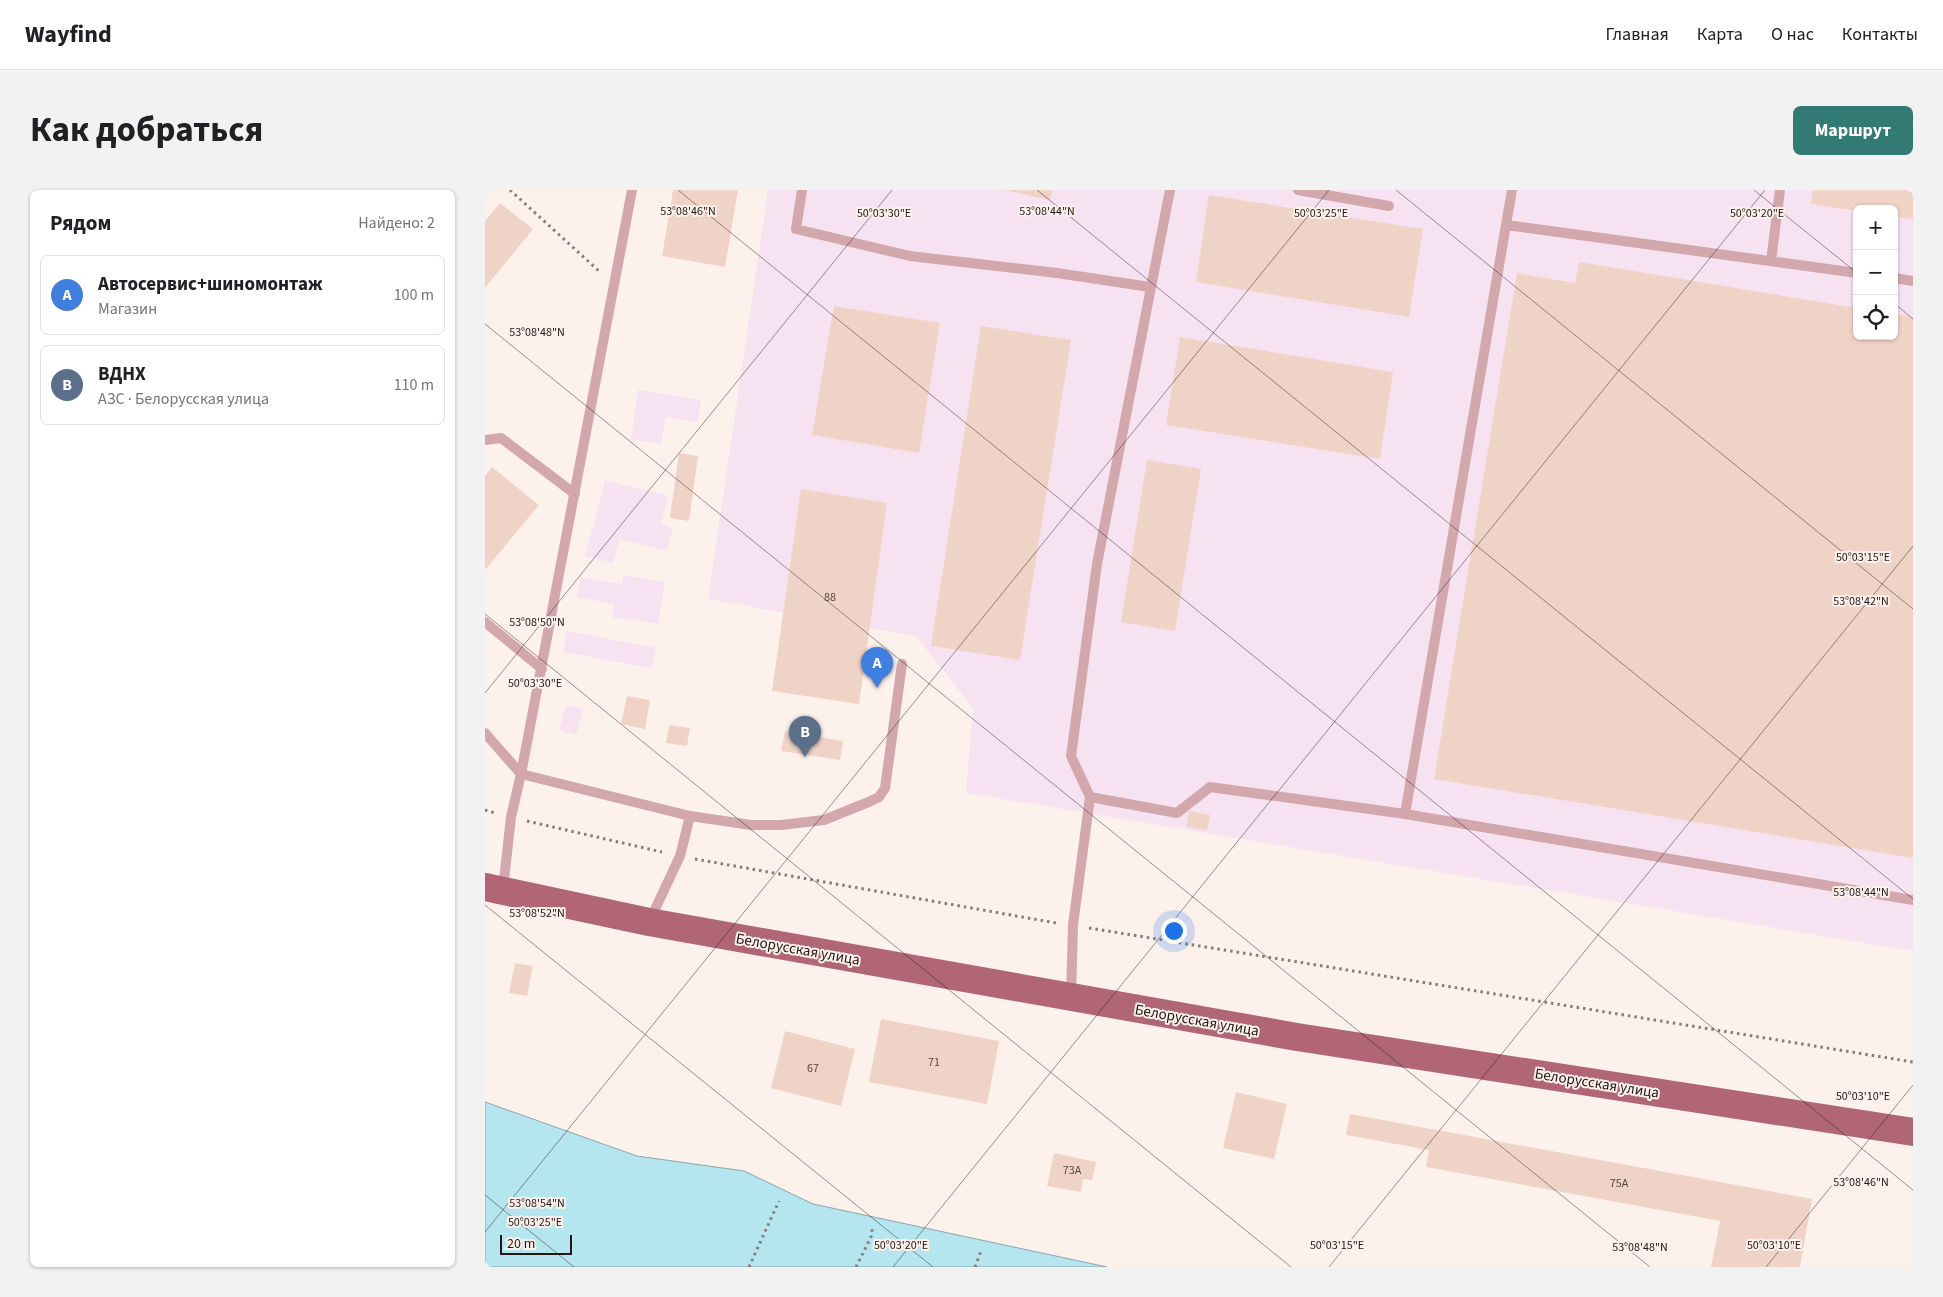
<!DOCTYPE html>
<html lang="ru">
<meta charset="utf-8">
<style>
body{margin:0;font-family:"Source Sans 3",sans-serif;background:#f2f2f2;color:#202124}
.controls{position:absolute;right:15px;top:15px;display:grid;overflow:hidden;border-radius:8px;box-shadow:0 1px 4px #0004}
.controls button{width:45px;height:45px;display:grid;place-items:center;padding:0;border:0;border-bottom:1px solid #e0e0e0;background:#fff;color:#202124;font:25px sans-serif}
.scale{position:absolute;left:15px;bottom:12px;width:72px;box-sizing:border-box;padding-left:5px;border:2px solid #211713;border-top:0;font-size:14px;line-height:18px;white-space:nowrap;color:#211713;-webkit-text-stroke:4px #fdf1ec;paint-order:stroke}
.you{position:absolute;left:688px;top:740px;width:18px;height:18px;margin:-12px;border:4px solid #fff;border-radius:50%;background:#1a73e8;box-shadow:0 0 0 8px #1a73e833}
.badge{display:grid;place-items:center;width:32px;height:32px;border-radius:50%;background:#337a74;color:#fff;font-size:16px;font-weight:700}
.pin{position:absolute;translate:-50% -41px;filter:drop-shadow(0 1px 2px #0008)}
.pin::after{content:'';position:absolute;top:26px;width:18px;height:15px;background:inherit;clip-path:polygon(0 0,100% 0,50% 100%)}
.list{margin:0;padding:0;list-style:none}
h2{display:flex;justify-content:space-between;align-items:center;height:65px;margin:0;padding:0 20px;font-size:21px}
h2 small{font-size:16px;font-weight:400;color:#757577}
.list li{display:grid;grid-template-columns:32px 1fr auto;gap:15px;align-items:center;box-sizing:border-box;height:80px;margin:0 10px 10px;padding:0 10px;border:1px solid #e0e0e0;border-radius:8px}
.list b{display:block;font-size:19px;white-space:nowrap}
.list p{margin:0;font-size:16px;white-space:nowrap;color:#757577}
.list em{font-size:16px;font-style:normal;color:#757577}
.icon{flex:none;width:28px;height:28px;fill:none;stroke:currentColor;stroke-width:2;stroke-linecap:round;stroke-linejoin:round}
.map{position:relative;flex:none;width:1428px;height:1077px;overflow:hidden;border-radius:8px}
header{display:flex;align-items:center;gap:30px;box-sizing:border-box;height:70px;padding:0 25px;background:#fff;border-bottom:1px solid #e0e0e0}
header strong{font-size:24px}
nav{display:flex;gap:28px;margin-inline-start:auto;font-size:18px}
.intro{display:flex;align-items:center;justify-content:space-between;box-sizing:border-box;height:120px;padding:0 30px}
h1{margin:0;font-size:35px}
.button{padding:12px 22px;border-radius:8px;background:#337a74;color:#fff;font-size:18px;font-weight:700}
main{display:flex;gap:30px;padding:0 30px}
aside{flex:1;background:#fff;border-radius:8px;box-shadow:0 1px 4px #0004}
.map>svg:first-child{display:block}
</style>
<header>
<strong>Wayfind</strong>
<nav><a>Главная</a><a>Карта</a><a>О нас</a><a>Контакты</a></nav>
</header>
<div class="intro"><h1>Как добраться</h1><a class="button">Маршрут</a></div>
<main>
<aside>
<h2>Рядом<small>Найдено: 2</small></h2>
<ul class="list">
<li><span class="badge" style="background:#3f7fe0">A</span><div><b>Автосервис+шиномонтаж</b><p>Магазин</p></div><em>100 m</em></li>
<li><span class="badge" style="background:#5c6f8a">B</span><div><b>ВДНХ</b><p>АЗС · Белорусская улица</p></div><em>110 m</em></li>
</ul>
</aside>
<div class="map">
<svg width="1428" height="1077" viewBox="0 0 1428 1077">
<rect width="100%" height="100%" fill="#fdf1ec"/>
<!-- industrial -->
<path fill="#f7e2f2" fill-rule="evenodd" d="M283 0H1428V761L481 603 488 518 431 446 223 409ZM1372 19H1409V146H1372Z
M153 200 216 210 213 232 181 227 176 254 146 249Z
M120 290 183 306 176 334 188 338 182 361 135 349 128 373 100 366Z
M139 385 180 392 173 434 127 427 129 414 92 407 96 387 137 394Z
M82 441 171 458 167 478 78 462Z
M81 515 98 519 91 545 74 540Z"/>
<!-- water -->
<path fill="#b5e5ef" stroke="#89a7ad" d="M0 912 152 966 259 981 328 1014 622 1077H0Z"/>
<!-- building -->
<path fill="#f0d3c7" d="M188 0H253L240 77 177 66Z
M519 0H567L565 10Z
M1328 0H1428V29L1409 26V19H1372V21L1326 14Z
M724 5 938 39 924 127 711 92Z
M15 13 48 39 0 98V31Z
M1094 72 1372 118V146H1409V124L1428 127V668L949 589 1032 83 1090 93Z
M349 116 455 133 434 263 327 245Z
M496 136 586 150 535 470 446 456Z
M695 147 908 182 895 269 681 235Z
M194 263 213 266 204 331 185 328Z
M662 270 716 279 690 441 636 432Z
M7 277 54 315 0 380V286Z
M316 299 402 313 374 514 287 501Z
M142 506 165 510 160 539 136 534Z
M184 535 205 538 202 556 181 553Z
M300 541 358 551 355 570 296 561Z
M704 621 725 625 722 640 701 637Z
M30 773 48 776 42 806 24 803Z
M396 829 514 851 502 914 384 892Z
M300 841 370 859 356 916 286 898Z
M751 902 802 914 789 969 738 958Z
M865 924 1327 1009 1315 1077H1226L1235 1031 941 977 944 960 861 945Z
M569 963 611 972 607 990 598 989 596 1002 562 996Z"/>
<g fill="none" stroke-linecap="round" stroke-linejoin="round">
<!-- path -->
<path stroke="#877c77" stroke-width="3" stroke-dasharray="2.5 4" stroke-linecap="butt" d="M25 0 115 82
M0 620 10 623
M42 631 177 662
M210 669 571 733
M604 738 1428 872
M264 1077 294 1011
M371 1077 387 1045V1038
M490 1077 496 1061"/>
<!-- lane -->
<path stroke="#d2a8ad" stroke-width="10" d="M317 0 311 39 425 66 572 83 665 97
M685 0 612 374 586 566 605 607 692 623 725 597 920 624 1428 710
M813 0 904 16
M1022 35 1372 83
M1286 71 1295 0
M1409 88 1428 91
M0 250 16 248 90 304
M0 432 57 479
M0 543 36 584 205 626
M920 624 1027 0
M18 699 26 627 36 584 147 0
M165 730 195 666 205 626 266 635H296L339 630 386 611 394 607 400 598 417 474
M586 805 588 735 605 607"/>
<!-- primary -->
<path stroke="#b06773" stroke-width="28" d="M0 697 164 732 812 847 1428 942"/>
</g>
<!-- ticks -->
<path fill="none" stroke="#211713" stroke-width="1" stroke-opacity="0.45" d="M193 0 1428 1000M552 0 1428 709M911 0 1428 419M1269 0 1372 83M1409 113 1428 129M0 134 1165 1077M0 424 806 1077M0 503 407 0M0 715 448 1077M0 1005 89 1077M0 1042 844 0M408 1077 1280 0M844 1077 1428 356M1281 1077 1428 895"/>
<g text-anchor="middle" stroke-width="4" stroke-linejoin="round" paint-order="stroke">
<!-- number labels -->
<g font-size="12" fill="#554640">
<text x="345" y="411">88</text>
<text x="449" y="876">71</text>
<text x="328" y="882">67</text>
<text x="587" y="984">73А</text>
<text x="1134" y="997">75А</text>
</g>
<!-- street labels -->
<g font-size="15" fill="#211713" stroke="#fdf1ec">
<text transform="translate(313 759) rotate(10)" y="5">Белорусская улица</text>
<text transform="translate(712 830) rotate(10)" y="5">Белорусская улица</text>
<text transform="translate(1112 893) rotate(9)" y="5">Белорусская улица</text>
</g>
</g>
<g font-size="12" text-anchor="middle" fill="#211713" stroke="#fdf1ec" stroke-width="4" stroke-linejoin="round" paint-order="stroke">
<text x="203" y="25">53°08'46"N</text>
<text x="562" y="25">53°08'44"N</text>
<text x="399" y="27">50°03'30"E</text>
<text x="836" y="27">50°03'25"E</text>
<text x="1272" y="27">50°03'20"E</text>
<text x="52" y="146">53°08'48"N</text>
<text x="1378" y="371">50°03'15"E</text>
<text x="1376" y="415">53°08'42"N</text>
<text x="52" y="436">53°08'50"N</text>
<text x="50" y="497">50°03'30"E</text>
<text x="1376" y="706">53°08'44"N</text>
<text x="52" y="727">53°08'52"N</text>
<text x="1378" y="910">50°03'10"E</text>
<text x="1376" y="996">53°08'46"N</text>
<text x="52" y="1017">53°08'54"N</text>
<text x="50" y="1036">50°03'25"E</text>
<text x="416" y="1059">50°03'20"E</text>
<text x="852" y="1059">50°03'15"E</text>
<text x="1289" y="1059">50°03'10"E</text>
<text x="1155" y="1061">53°08'48"N</text>
</g>
</svg>
<div class="controls">
<button>+</button>
<button>−</button>
<button><svg class="icon" aria-label="locate" viewBox="0 0 24 24"><circle cx="12" cy="12" r="6"/><path d="M12 2v4M12 18v4M2 12h4M18 12h4"/></svg></button>
</div>
<div class="scale">20 m</div>
<div class="you"></div>
<div class="pin badge" style="left:392px;top:498px;background:#3f7fe0">A</div>
<div class="pin badge" style="left:320px;top:567px;background:#5c6f8a">B</div>
</div>
</main>
